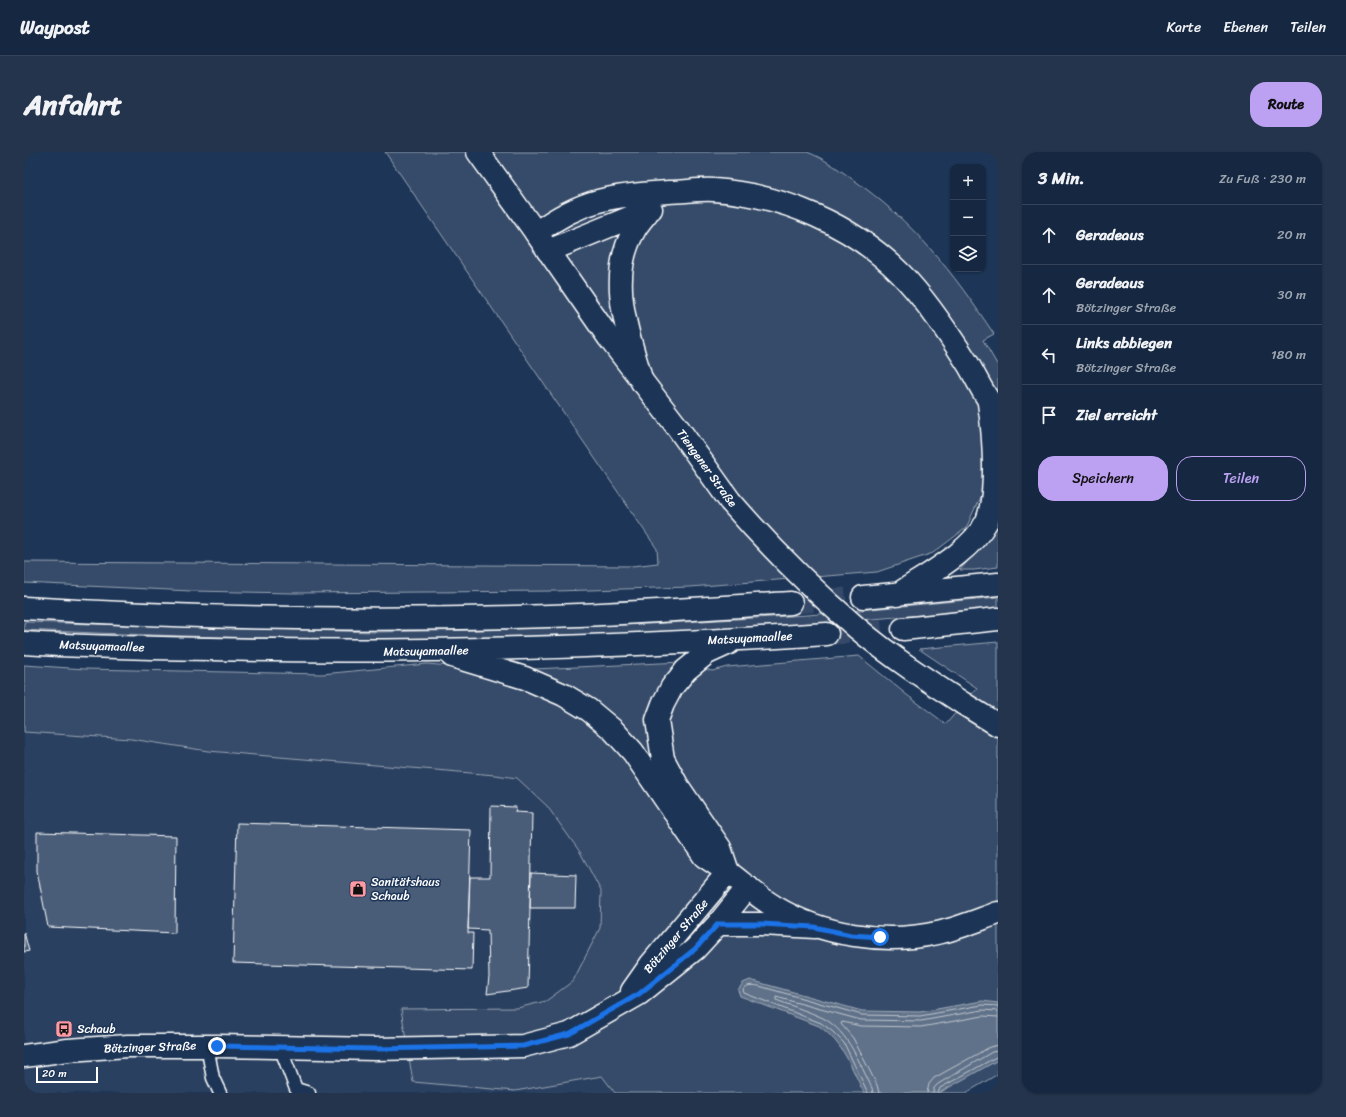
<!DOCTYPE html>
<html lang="de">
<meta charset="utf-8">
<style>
body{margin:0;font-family:Sriracha,sans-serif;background:#23344c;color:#f1f3f6}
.controls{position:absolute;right:12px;top:12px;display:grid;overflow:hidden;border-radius:8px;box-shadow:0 1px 3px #0004}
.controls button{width:36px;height:36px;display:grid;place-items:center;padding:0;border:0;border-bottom:1px solid #35445a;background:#162841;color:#f1f3f6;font:20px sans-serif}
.scale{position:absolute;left:12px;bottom:10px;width:62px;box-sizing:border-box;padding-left:4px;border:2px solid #fff;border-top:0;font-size:11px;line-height:14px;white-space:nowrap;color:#fff;-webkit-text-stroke:3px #1d3557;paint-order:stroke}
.stop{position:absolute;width:12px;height:12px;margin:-9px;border:3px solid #1a73e8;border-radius:50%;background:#fff}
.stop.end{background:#1a73e8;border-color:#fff;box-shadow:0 1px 4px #0008}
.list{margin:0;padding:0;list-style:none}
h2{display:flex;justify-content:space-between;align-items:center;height:52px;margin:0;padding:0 16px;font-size:17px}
h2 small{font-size:13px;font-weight:400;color:#9ea6b1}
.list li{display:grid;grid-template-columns:26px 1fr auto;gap:12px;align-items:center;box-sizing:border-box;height:60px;padding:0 16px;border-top:1px solid #35445a}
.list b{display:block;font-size:15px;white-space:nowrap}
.list p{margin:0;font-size:13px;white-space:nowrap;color:#9ea6b1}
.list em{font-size:13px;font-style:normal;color:#9ea6b1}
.actions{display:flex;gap:8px;padding:12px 16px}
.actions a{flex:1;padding:9px 0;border:1px solid #bca0f2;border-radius:16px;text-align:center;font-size:14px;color:#bca0f2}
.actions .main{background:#bca0f2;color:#111}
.icon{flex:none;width:22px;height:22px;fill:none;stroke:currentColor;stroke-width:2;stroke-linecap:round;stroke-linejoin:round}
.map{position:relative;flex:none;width:974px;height:941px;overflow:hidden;border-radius:16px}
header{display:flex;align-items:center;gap:24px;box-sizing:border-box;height:56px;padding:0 20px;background:#162841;border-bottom:1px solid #35445a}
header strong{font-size:19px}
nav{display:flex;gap:22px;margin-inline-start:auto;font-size:14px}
.intro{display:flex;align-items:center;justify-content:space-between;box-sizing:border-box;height:96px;padding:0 24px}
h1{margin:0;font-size:28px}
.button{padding:10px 18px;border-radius:16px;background:#bca0f2;color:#111;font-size:14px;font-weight:700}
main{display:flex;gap:24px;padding:0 24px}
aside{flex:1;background:#162841;border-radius:16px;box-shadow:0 1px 3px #0004}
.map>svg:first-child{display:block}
</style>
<header>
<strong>Waypost</strong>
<nav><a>Karte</a><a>Ebenen</a><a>Teilen</a></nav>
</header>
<div class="intro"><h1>Anfahrt</h1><a class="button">Route</a></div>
<main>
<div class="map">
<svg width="974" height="941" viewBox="0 0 974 941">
<rect width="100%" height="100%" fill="#1d3557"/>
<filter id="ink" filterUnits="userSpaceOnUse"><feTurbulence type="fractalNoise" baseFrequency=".025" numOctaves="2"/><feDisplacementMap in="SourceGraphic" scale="8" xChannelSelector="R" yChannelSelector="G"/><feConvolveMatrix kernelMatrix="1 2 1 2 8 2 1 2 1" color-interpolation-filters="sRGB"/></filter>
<g filter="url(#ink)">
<!-- built -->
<path fill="#2a4161" d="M0 580 107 587 184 599 471 623 493 626 523 654 556 700 578 739 576 776 549 829 522 849 493 856 462 857 491 939 579 924 591 941H0Z"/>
<!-- green -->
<path fill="#364b69" stroke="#9aa5b4" d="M361 0H783C799 6 813 16 827 26 890 70 928 119 970 182L959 188 974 214V273L958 293 961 334 942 376 909 401 853 420 666 435 531 439 269 441 167 439 0 431V410L608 414 634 411 633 397Z
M974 361V415L950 418H936L962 388Z
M974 445V456C766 476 557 487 348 487 232 487 116 483 0 478V470L349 480 459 478 625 472 784 463Z
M974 490V922L942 941H591L578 924 491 939 389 930 377 857 493 856 522 849 549 829 576 776 577 739 556 700 523 654 493 626 471 623 184 599 107 587 0 580V513L61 517 298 522 403 512 460 517 506 538 510 517 658 510 688 519 703 515 835 504 883 543 922 572 953 536 895 497Z"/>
<!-- water -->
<path fill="#617289" stroke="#a0aab8" d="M726 828 838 859 896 860 958 849 974 851V908L915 941H840C827 915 820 892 795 874L716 844 714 838 719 831Z"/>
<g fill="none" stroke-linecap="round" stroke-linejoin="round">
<!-- shore -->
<path stroke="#c0c7d0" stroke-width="1" d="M844 941 820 891 808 879 797 871 720 841 719 838C723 832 728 833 735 834L838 863 896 864 958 853 974 854
M849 941 848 936C835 911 825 880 799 866 784 859 768 854 752 848V845L837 868 897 869 958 858 974 859
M855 941 853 933 829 886 817 872 818 870 837 874 897 875 959 864 974 865
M903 941 905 932 910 926 966 895 974 893
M909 941 910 936 914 932 968 900 974 899
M914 941 916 936 974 904"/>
</g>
<!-- building -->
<path fill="#4a5d79" stroke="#fff" d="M467 654 492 655 491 660 508 661 506 756 504 836 463 842 465 825 464 778 444 777 446 725H466Z
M213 671 447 678 444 781H449L448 818 209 811Z
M13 680 152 684 151 781 24 775 13 719Z
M507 721 552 723 551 756H506Z
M0 780 5 799 0 800Z"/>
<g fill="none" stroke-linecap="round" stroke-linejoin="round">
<!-- trunk-tunnel -->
<path stroke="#344968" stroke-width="22" stroke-dasharray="22 11" stroke-linecap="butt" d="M767 451 839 445
M803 482 879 477"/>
<defs>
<path id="service" d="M183 894 189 926 196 941
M256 895 272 937 285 941"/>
<path id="tertiary" d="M454 0 512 81
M694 772H738L791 775
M608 839 627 812 704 720
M0 904 44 898 104 894H193L351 897 499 894 545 882 615 842 671 797 694 772 724 735"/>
<path id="primary" d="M512 81 585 186 654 276 706 349
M940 552 974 573
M704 720C720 732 734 745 751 755 797 783 860 793 913 781 933 777 954 768 974 761"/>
<path id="trunk" d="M512 81C557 47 590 43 645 40 660 40 675 37 690 38 759 43 829 73 877 122 902 147 925 182 944 212 954 229 961 246 974 261
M524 99 627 57
M618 230C604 180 582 125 611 77 615 70 621 64 626 57
M873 443C902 423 946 401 963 369 974 340 970 284 965 251
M839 445 974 432
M0 456C185 467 371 470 555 463 626 460 697 455 767 451
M879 477 974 467
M0 491C62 495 124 496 186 497 392 502 598 495 803 482
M428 504 501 526 540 543 565 558 589 578 609 600 680 704 704 720
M704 720 696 696 653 633 639 607 633 568 639 552 648 535 662 518 683 501 705 491"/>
</defs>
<!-- service casing -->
<use href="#service" stroke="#fff" stroke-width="15"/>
<!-- tertiary casing -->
<use href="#tertiary" stroke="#fff" stroke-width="25"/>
<!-- primary casing -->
<use href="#primary" stroke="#fff" stroke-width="25"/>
<!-- trunk casing -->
<use href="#trunk" stroke="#fff" stroke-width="25"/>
<!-- service -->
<use href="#service" stroke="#1d3557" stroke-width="12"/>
<!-- tertiary -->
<use href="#tertiary" stroke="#1d3557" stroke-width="22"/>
<!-- primary -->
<use href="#primary" stroke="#1d3557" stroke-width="22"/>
<!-- trunk -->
<use href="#trunk" stroke="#1d3557" stroke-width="22"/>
<defs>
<path id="primary-bridge" d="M706 349C745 394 788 437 833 476 866 504 903 528 940 552"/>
</defs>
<!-- primary-bridge casing -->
<use href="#primary-bridge" stroke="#fff" stroke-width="25" stroke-linecap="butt"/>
<!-- primary-bridge -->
<use href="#primary-bridge" stroke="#1d3557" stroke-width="22"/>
</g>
</g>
<g fill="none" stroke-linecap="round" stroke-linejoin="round" filter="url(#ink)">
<!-- route -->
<path stroke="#1a73e8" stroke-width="5" d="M193 894 351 897 499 894 545 882 615 842 671 797 694 772H738L790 775 827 783 856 785"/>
</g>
<!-- icons -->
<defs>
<symbol id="shop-square" viewBox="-11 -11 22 22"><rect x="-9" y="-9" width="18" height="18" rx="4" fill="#ff9aa2" stroke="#1d3557"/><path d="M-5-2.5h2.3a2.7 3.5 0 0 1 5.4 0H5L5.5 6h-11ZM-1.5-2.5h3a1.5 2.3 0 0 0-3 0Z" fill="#111"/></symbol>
<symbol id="bus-square" viewBox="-11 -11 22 22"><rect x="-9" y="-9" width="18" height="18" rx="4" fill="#ff9aa2" stroke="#1d3557"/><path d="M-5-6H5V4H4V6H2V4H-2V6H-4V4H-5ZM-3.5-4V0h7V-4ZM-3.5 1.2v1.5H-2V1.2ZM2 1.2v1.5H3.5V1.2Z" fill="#111"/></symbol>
</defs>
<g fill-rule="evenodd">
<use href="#shop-square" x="324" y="727" width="20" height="20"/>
<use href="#bus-square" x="30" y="867" width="20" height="20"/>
</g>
<g text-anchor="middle" stroke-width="3" stroke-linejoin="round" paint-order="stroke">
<!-- street labels -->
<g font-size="12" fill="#fff" stroke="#1d3557">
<text transform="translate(683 316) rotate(54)" y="4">Tiengener Straße</text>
<text transform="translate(726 486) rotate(-3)" y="4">Matsuyamaallee</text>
<text transform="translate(78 494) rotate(2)" y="4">Matsuyamaallee</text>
<text transform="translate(402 499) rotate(-1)" y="4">Matsuyamaallee</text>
<text transform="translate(652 784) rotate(-50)" y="4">Bötzinger Straße</text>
<text transform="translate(126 895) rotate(-2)" y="4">Bötzinger Straße</text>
</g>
<!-- poi labels -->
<g font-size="12" fill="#fff" stroke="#1d3557" text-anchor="start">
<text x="347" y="734">Sanitätshaus<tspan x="347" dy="14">Schaub</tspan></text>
<text x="53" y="881">Schaub</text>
</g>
</g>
</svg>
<div class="controls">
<button>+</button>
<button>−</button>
<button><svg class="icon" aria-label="layers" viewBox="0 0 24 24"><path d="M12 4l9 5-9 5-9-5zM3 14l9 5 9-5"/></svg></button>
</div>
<div class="scale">20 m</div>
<div class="stop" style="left:856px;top:785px"></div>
<div class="stop end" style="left:193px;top:894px"></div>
</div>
<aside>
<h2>3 Min.<small>Zu Fuß · 230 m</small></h2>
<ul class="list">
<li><svg class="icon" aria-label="ahead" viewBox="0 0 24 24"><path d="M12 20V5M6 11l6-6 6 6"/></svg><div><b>Geradeaus</b></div><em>20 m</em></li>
<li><svg class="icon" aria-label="ahead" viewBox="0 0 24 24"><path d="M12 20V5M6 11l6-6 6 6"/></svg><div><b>Geradeaus</b><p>Bötzinger Straße</p></div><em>30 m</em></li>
<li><svg class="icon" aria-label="left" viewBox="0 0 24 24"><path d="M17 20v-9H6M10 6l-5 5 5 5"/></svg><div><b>Links abbiegen</b><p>Bötzinger Straße</p></div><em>180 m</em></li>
<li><svg class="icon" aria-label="arrive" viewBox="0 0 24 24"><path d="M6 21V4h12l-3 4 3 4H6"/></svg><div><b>Ziel erreicht</b></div></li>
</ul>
<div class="actions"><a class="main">Speichern</a><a>Teilen</a></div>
</aside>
</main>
